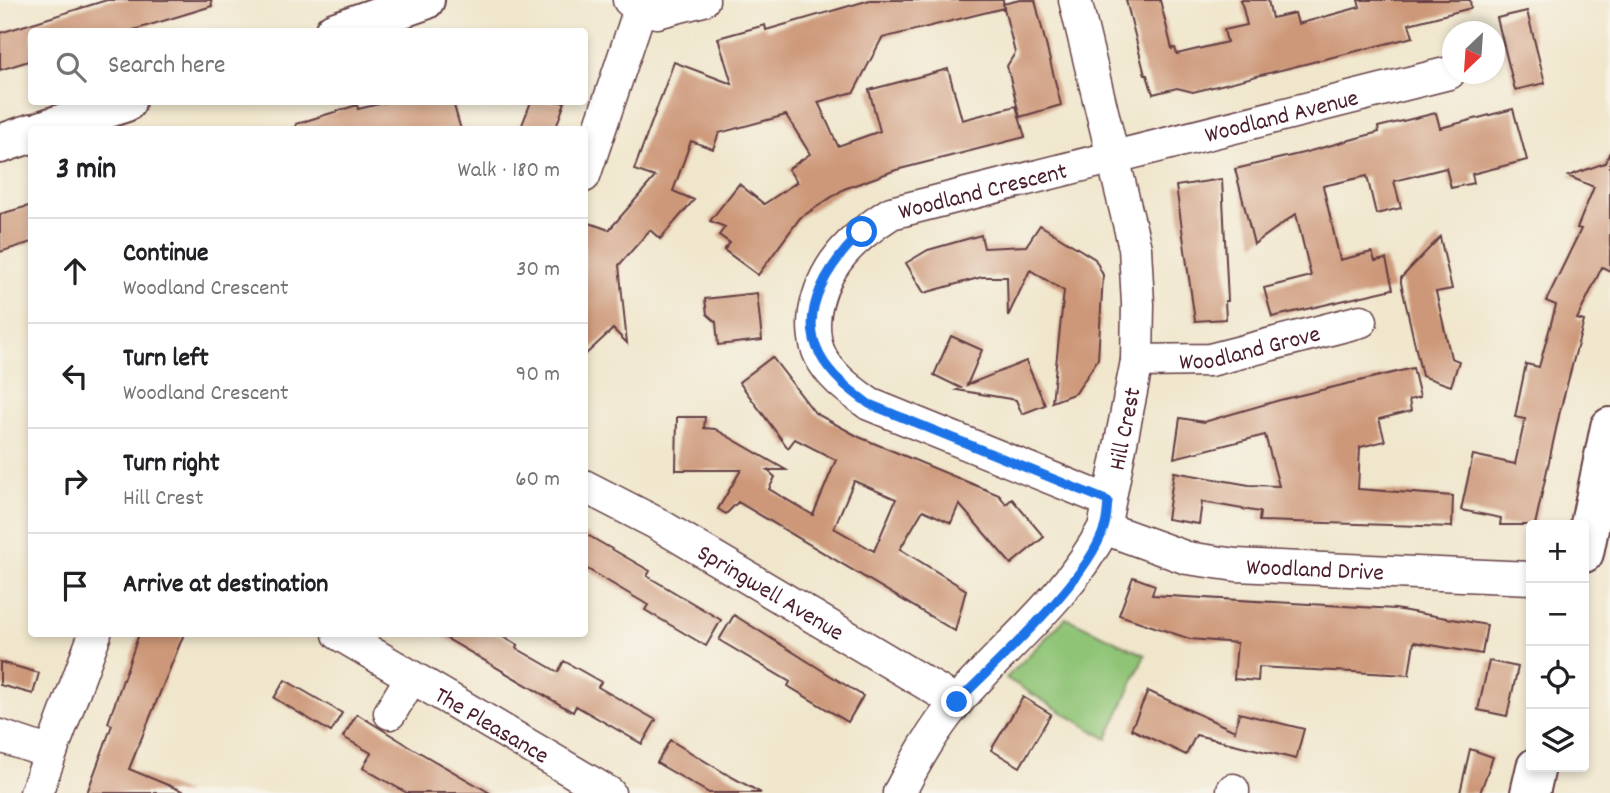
<!DOCTYPE html>
<meta charset="utf-8">
<style>
body{margin:0;font-family:Dekko,sans-serif;background:#f6f6f6;color:#202124}
.controls{position:absolute;right:21px;bottom:21px;display:grid;overflow:hidden;border-radius:7px;box-shadow:0 4px 10px #0003}
.controls button{width:63px;height:63px;display:grid;place-items:center;padding:0;border:0;border-bottom:2px solid #e0e0e0;background:#fff;color:#202124;font:35px sans-serif}
.compass{position:absolute;left:1442px;top:21px;width:63px;height:63px;border-radius:50%;background:#fff;box-shadow:0 4px 10px #0003;rotate:205deg}
.stop{position:absolute;width:21px;height:21px;margin:-16px;border:5px solid #1a73e8;border-radius:50%;background:#fff}
.stop.end{background:#1a73e8;border-color:#fff;box-shadow:0 2px 7px #0008}
.list{margin:0;padding:0;list-style:none}
h2{display:flex;justify-content:space-between;align-items:center;height:91px;margin:0;padding:0 28px;font-size:30px}
h2 small{font-size:23px;font-weight:400;color:#757577}
.list li{display:grid;grid-template-columns:46px 1fr auto;gap:21px;align-items:center;box-sizing:border-box;height:105px;padding:0 28px;border-top:2px solid #e0e0e0}
.list b{display:block;font-size:26px;white-space:nowrap}
.list p{margin:0;font-size:23px;white-space:nowrap;color:#757577}
.list em{font-size:23px;font-style:normal;color:#757577}
.icon{flex:none;width:38px;height:38px;fill:none;stroke:currentColor;stroke-width:2;stroke-linecap:round;stroke-linejoin:round}
.map{position:relative;flex:none;width:1610px;height:793px;overflow:hidden}
.search{position:absolute;background:#fff;box-shadow:0 4px 10px #0003;left:28px;top:28px;width:560px;height:77px;display:flex;align-items:center;gap:18px;box-sizing:border-box;padding:0 24px;border-radius:7px;color:#757577;font-size:26px}
.panel{position:absolute;background:#fff;box-shadow:0 4px 10px #0003;left:28px;top:126px;width:560px;height:511px;border-radius:7px}
.map>svg:first-child{display:block}
</style>
<div class="map">
<svg width="1610" height="793" viewBox="0 0 1610 793">
<rect width="100%" height="100%" fill="#f7f3e8"/>
<filter id="ink" filterUnits="userSpaceOnUse"><feTurbulence type="fractalNoise" baseFrequency=".0143" numOctaves="2"/><feDisplacementMap in="SourceGraphic" scale="14" xChannelSelector="R" yChannelSelector="G"/><feConvolveMatrix kernelMatrix="1 2 1 2 8 2 1 2 1" color-interpolation-filters="sRGB"/></filter>
<filter id="wash" filterUnits="userSpaceOnUse"><feTurbulence type="fractalNoise" baseFrequency=".00686" numOctaves="4" result="noise"/><feDisplacementMap in="SourceGraphic" scale="28" xChannelSelector="R" yChannelSelector="G"/><feGaussianBlur stdDeviation="1.57" result="paint"/><feColorMatrix in="noise" values="0 0 0 0 0 0 0 0 0 0 0 0 0 0 0 0 0 1.4 0 .05"/><feComposite in="paint" operator="in"/></filter>
<g filter="url(#wash)">
<rect width="100%" height="100%" fill="#f0e6cc"/>
<!-- green -->
<path fill="#8fc476" stroke="#6c7250" stroke-width="2" d="M1066 618 1145 655 1107 739 1006 678Z"/>
<g id="blocks">
<!-- building -->
<path fill="#cd9879" fill-rule="evenodd" d="M107 0H211L212 6 127 32H32V60L0 70V33Z
M870 0H1003L1004 8 882 38 854 92 818 102 838 146 880 131 869 90 948 69 962 120 1016 106 1025 137 896 170 844 189 800 218 758 275 724 250 730 243 719 235 725 227 710 221 739 184 764 204 797 182 788 169 810 154 786 115 719 133 713 149 691 141 673 191 694 200 660 239 650 230 619 265 627 343 613 329 584 356V221L609 230 655 177 634 170 674 62 732 84 718 38 765 25 766 30Z
M1020 0H1035L1061 105 1020 117 1007 66 1015 53 1003 4Z
M1126 0H1160L1172 49 1175 48 1177 54 1227 42 1224 30 1247 25 1241 0H1268L1272 18 1295 13 1298 24 1360 7 1358 0H1470L1471 8 1409 24 1413 37 1193 92 1177 88 1153 94 1147 75H1145Z
M1527 11 1545 83 1515 90 1497 18Z
M388 102H453L461 130H297L296 124 357 105 358 109Z
M531 102H565L555 130H520Z
M1513 109 1527 160 1472 174 1474 183 1451 188 1446 168 1394 181 1401 208 1376 214 1367 176 1323 186 1340 260 1372 252 1375 261 1386 259 1393 289 1272 317 1264 288 1311 276 1296 214 1254 244 1235 169 1303 153 1379 132 1378 127 1436 113 1440 128Z
M1610 152V271L1602 267 1577 319 1584 321 1560 411 1535 525H1500L1501 518 1461 510 1473 455 1515 464 1525 419 1515 417 1526 364 1539 367 1556 305 1546 301 1581 229 1577 228 1594 187 1568 176 1605 163Z
M1222 179 1228 301H1225L1226 319 1195 321 1176 186Z
M32 205V242L0 252V214Z
M1040 225 1095 259 1103 275 1098 359 1076 393 1052 402 1064 291 1030 270 1008 316 1007 277H982L924 293 906 263 928 250 981 235 984 248 1026 246Z
M1440 237 1452 289 1436 292 1451 358 1459 361 1451 386 1422 376 1401 283V278Z
M757 293 762 340 718 345 716 322 707 314 705 299Z
M951 336 982 350 967 385 1026 361 1045 405 1022 414 1016 400 957 390 961 388 934 375Z
M772 357 815 413 859 437 999 495 1006 504 1012 499 1044 537 1011 564 959 504 951 523 923 510 900 549 966 590 955 631 738 502 726 514 718 509 741 470H676L677 417H705L704 428 715 429 786 470H767L775 477 769 489 813 515 836 460 795 439 788 448 739 382ZM854 481 896 499 874 551 834 528Z
M1413 368 1420 397 1409 400 1411 411 1379 419 1385 441 1360 447 1358 489 1453 496 1452 527 1259 521 1260 512 1202 502 1199 524 1167 519 1174 472 1249 485 1279 486 1265 435 1174 458 1180 418 1204 422 1280 400Z
M584 533 650 571 647 576 721 620 706 646 645 610 648 605 584 567Z
M1133 577 1155 585 1152 595 1395 609 1487 625 1482 654 1414 642 1409 675 1259 667 1258 681 1234 679 1237 643 1190 639 1119 615Z
M734 615 863 696 848 722 788 686 790 682 719 640Z
M139 634H184L129 769 187 793H87L112 725 108 723Z
M439 634H498L518 645 516 648 558 672 564 661 601 682 598 687 656 720 642 744 576 706 573 712Z
M1489 661 1518 667 1507 716 1478 710Z
M0 662 39 673 33 694 0 685Z
M285 680 342 713 331 732 274 698Z
M1148 691 1235 731 1239 713 1304 729 1296 759 1196 735 1186 755 1131 729Z
M1023 697 1051 714 1020 767 991 750Z
M357 714 412 748 490 793H407L363 768 371 753 343 737Z
M670 740 728 775 761 793H709L657 763Z
M1470 749 1493 757 1480 793H1460Z"/>
</g>
</g>
<g filter="url(#ink)">
<use href="#blocks" fill-opacity="0" stroke="#633d43" stroke-width="2"/>
<g fill="none" stroke-linecap="round" stroke-linejoin="round">
<defs>
<g id="minor">
<path d="M640 9 657 12 703 0"/>
<path d="M584 176 640 9 629 0"/>
<path id="s1" d="M1137 361 1210 360 1361 321"/>
<path id="s2" d="M584 486 656 523 957 702"/>
<path id="s3" d="M1108 501 869 404C850 390 830 376 820 355 814 343 813 325 815 312 823 265 852 238 891 213L1449 73"/>
<path id="s4" d="M1104 528 1187 558 1236 565 1531 578"/>
<path id="s5" d="M339 634 609 793"/>
<path d="M390 713 411 678"/>
<path d="M0 736 51 753"/>
<path d="M36 793 95 634"/>
<path id="s6" d="M899 793C916 761 933 730 956 703 1007 643 1066 600 1104 528L1137 361 1138 304 1135 248 1075 0"/>
<path d="M1233 793V790"/>
</g>
<path id="tertiary" d="M1584 553 1610 427
M1530 793 1536 767"/>
<path id="primary" d="M334 32 425 0
M43 130 126 102
M0 144 32 133"/>
</defs>
<!-- minor casing -->
<use href="#minor" stroke="#633d43" stroke-width="35"/>
<!-- tertiary casing -->
<use href="#tertiary" stroke="#633d43" stroke-width="42"/>
<!-- primary casing -->
<use href="#primary" stroke="#633d43" stroke-width="42"/>
<!-- minor -->
<use href="#minor" stroke="#fff" stroke-width="32"/>
<!-- tertiary -->
<use href="#tertiary" stroke="#fff" stroke-width="38"/>
<!-- primary -->
<use href="#primary" stroke="#fff" stroke-width="38"/>
</g>
</g>
<g fill="none" stroke-linecap="round" stroke-linejoin="round" filter="url(#ink)">
<!-- route -->
<path stroke="#1a73e8" stroke-width="9" d="M862 232C832 261 796 310 820 355 831 376 850 390 869 404L1108 501C1107 510 1107 520 1104 528 1087 582 998 660 957 702"/>
</g>
<g text-anchor="middle" stroke-width="7" stroke-linejoin="round" paint-order="stroke">
<!-- street labels -->
<g font-size="24" fill="#4a1f2b" stroke="#f7f3e8">
<text dy="8" stroke="none"><textPath href="#s3" startOffset="903">Woodland Avenue</textPath></text>
<text dy="8" stroke="none"><textPath href="#s3" startOffset="595">Woodland Crescent</textPath></text>
<text dy="8" stroke="none"><textPath href="#s1" startOffset="114">Woodland Grove</textPath></text>
<text dy="8" stroke="none"><textPath href="#s6" startOffset="438">Hill Crest</textPath></text>
<text dy="8" stroke="none"><textPath href="#s4" startOffset="217">Woodland Drive</textPath></text>
<text dy="8" stroke="none"><textPath href="#s2" startOffset="215">Springwell Avenue</textPath></text>
<text dy="8" stroke="none"><textPath href="#s5" startOffset="178">The Pleasance</textPath></text>
</g>
</g>
</svg>
<div class="controls">
<button>+</button>
<button>−</button>
<button><svg class="icon" aria-label="locate" viewBox="0 0 24 24"><circle cx="12" cy="12" r="6"/><path d="M12 2v4M12 18v4M2 12h4M18 12h4"/></svg></button>
<button><svg class="icon" aria-label="layers" viewBox="0 0 24 24"><path d="M12 4l9 5-9 5-9-5zM3 14l9 5 9-5"/></svg></button>
</div>
<svg class="compass" viewBox="-18 -18 36 36"><path d="M0-13l5 13h-10z" fill="#e53935"/><path d="M0 13l5-13h-10z" fill="#757577"/></svg>
<div class="stop" style="left:862px;top:232px"></div>
<div class="stop end" style="left:957px;top:702px"></div>
<div class="search"><svg class="icon" aria-label="search" viewBox="0 0 24 24"><circle cx="10" cy="10" r="6"/><path d="M15 15l6 6"/></svg>Search here</div>
<section class="panel">
<h2>3 min<small>Walk · 180 m</small></h2>
<ul class="list">
<li><svg class="icon" aria-label="ahead" viewBox="0 0 24 24"><path d="M12 20V5M6 11l6-6 6 6"/></svg><div><b>Continue</b><p>Woodland Crescent</p></div><em>30 m</em></li>
<li><svg class="icon" aria-label="left" viewBox="0 0 24 24"><path d="M17 20v-9H6M10 6l-5 5 5 5"/></svg><div><b>Turn left</b><p>Woodland Crescent</p></div><em>90 m</em></li>
<li><svg class="icon" aria-label="right" viewBox="0 0 24 24"><path d="M7 20v-9h11M14 6l5 5-5 5"/></svg><div><b>Turn right</b><p>Hill Crest</p></div><em>60 m</em></li>
<li><svg class="icon" aria-label="arrive" viewBox="0 0 24 24"><path d="M6 21V4h12l-3 4 3 4H6"/></svg><div><b>Arrive at destination</b></div></li>
</ul>
</section>
</div>
